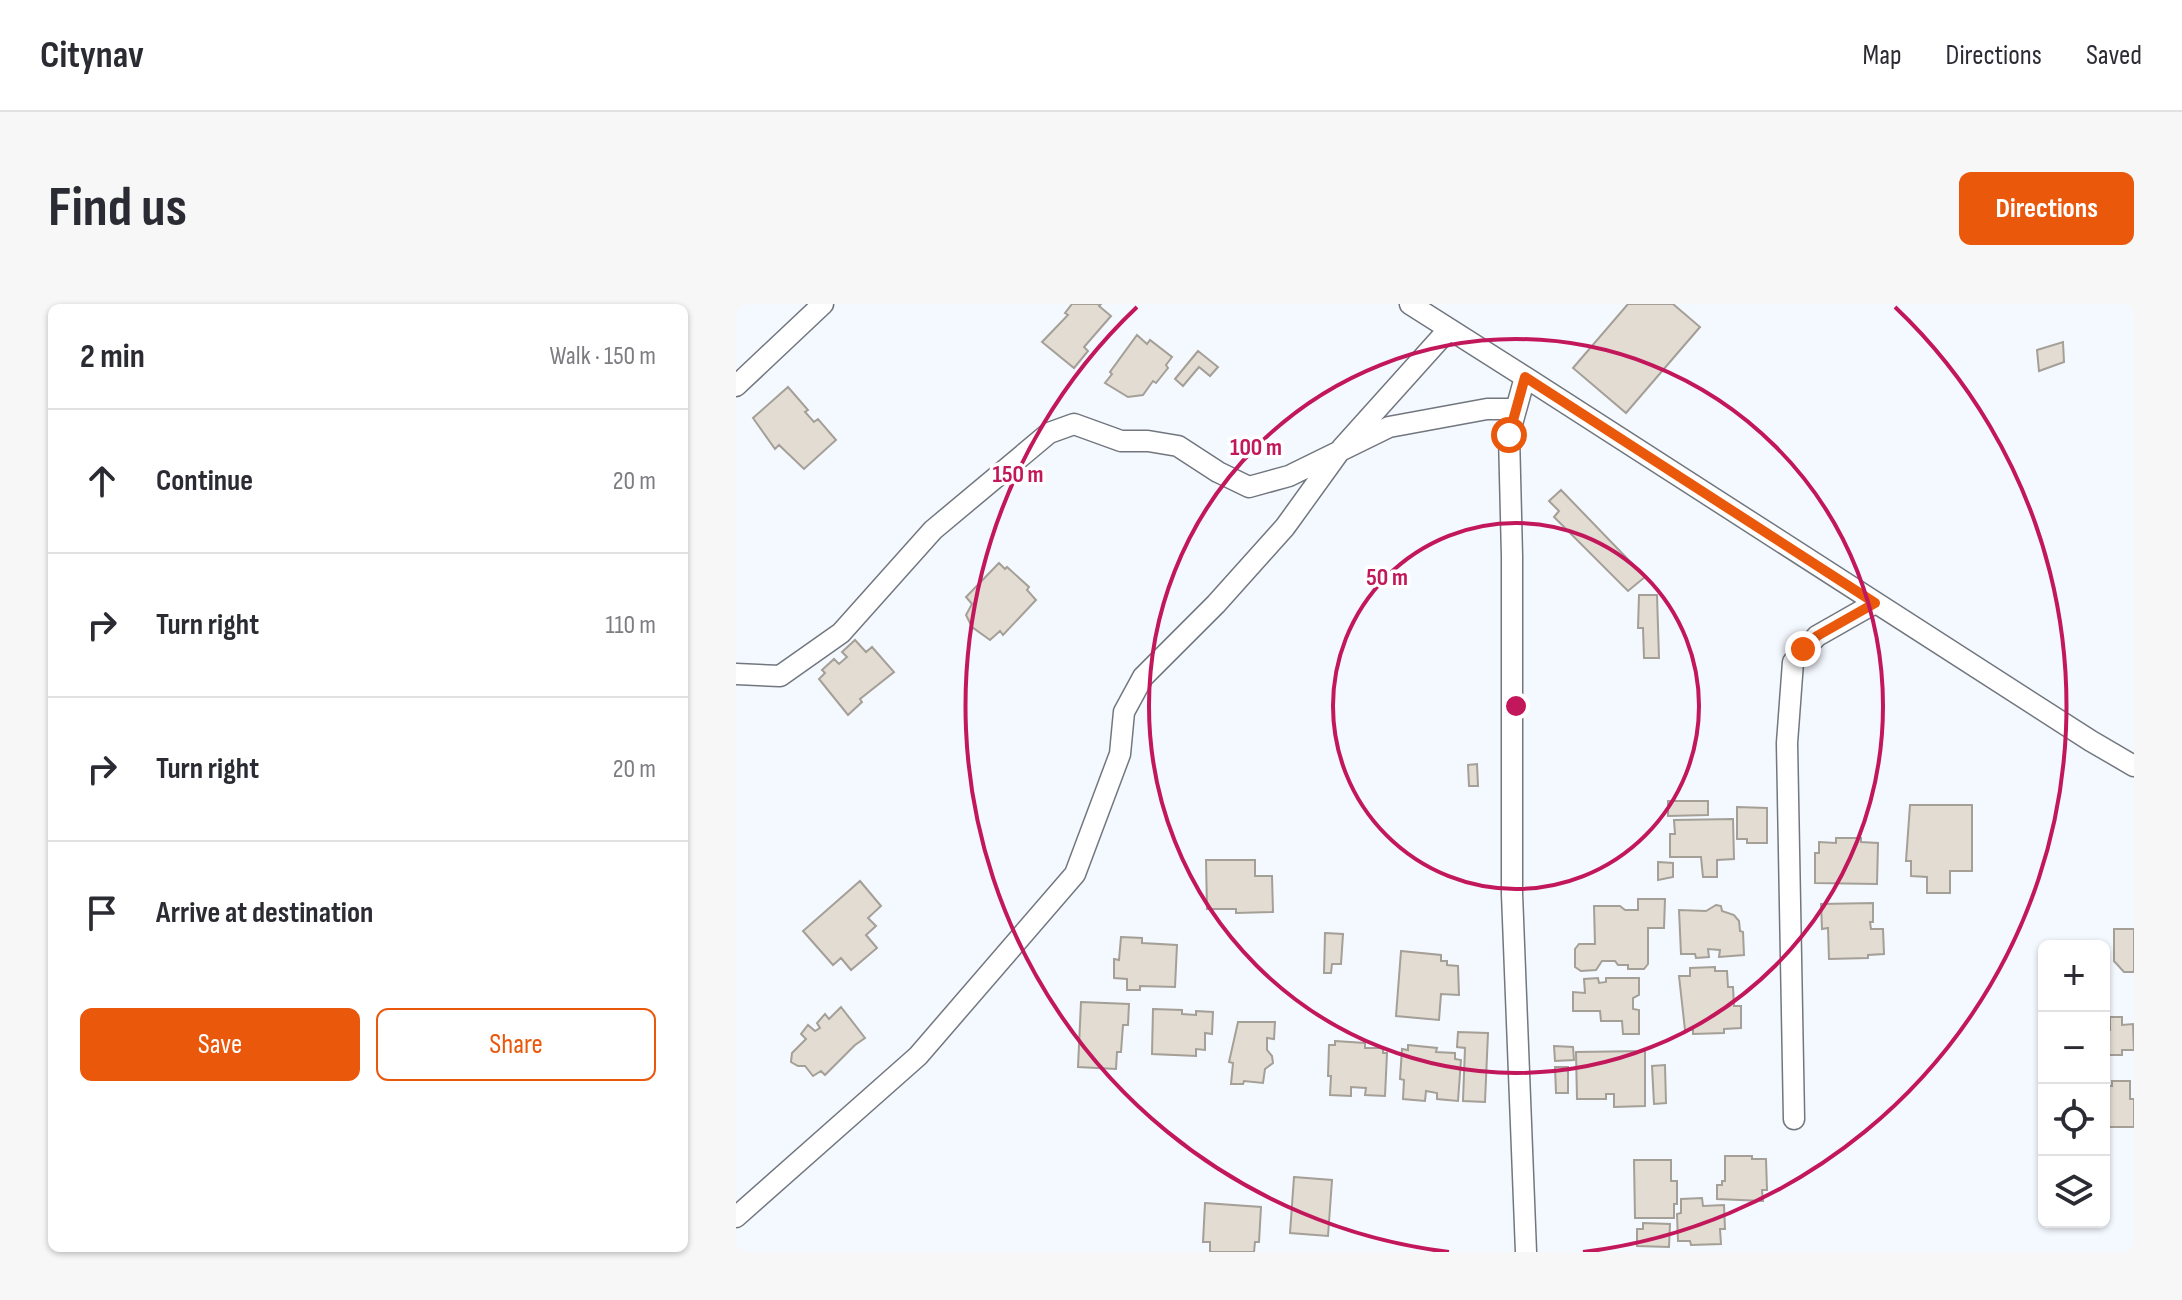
<!DOCTYPE html>
<meta charset="utf-8">
<style>
body{margin:0;font-family:"Sofia Sans Condensed",sans-serif;background:#f7f7f7;color:#2b2b33}
.controls{position:absolute;right:24px;bottom:24px;display:grid;overflow:hidden;border-radius:12px;box-shadow:0 2px 6px #0004}
.controls button{width:72px;height:72px;display:grid;place-items:center;padding:0;border:0;border-bottom:2px solid #e1e1e2;background:#fff;color:#2b2b33;font:40px sans-serif}
.stop{position:absolute;width:24px;height:24px;margin:-18px;border:6px solid #ea580c;border-radius:50%;background:#fff}
.stop.end{background:#ea580c;border-color:#fff;box-shadow:0 2px 8px #0008}
.list{margin:0;padding:0;list-style:none}
h2{display:flex;justify-content:space-between;align-items:center;height:104px;margin:0;padding:0 32px;font-size:34px}
h2 small{font-size:26px;font-weight:400;color:#7c7c81}
.list li{display:grid;grid-template-columns:52px 1fr auto;gap:24px;align-items:center;box-sizing:border-box;height:144px;padding:0 32px;border-top:2px solid #e1e1e2}
.list b{display:block;font-size:30px;white-space:nowrap}
.list em{font-size:26px;font-style:normal;color:#7c7c81}
.actions{display:flex;gap:16px;padding:24px 32px}
.actions a{flex:1;padding:18px 0;border:2px solid #ea580c;border-radius:12px;text-align:center;font-size:28px;color:#ea580c}
.actions .main{background:#ea580c;color:#fff}
.icon{flex:none;width:44px;height:44px;fill:none;stroke:currentColor;stroke-width:2;stroke-linecap:round;stroke-linejoin:round}
.map{position:relative;flex:none;width:1398px;height:948px;overflow:hidden;border-radius:12px}
header{display:flex;align-items:center;gap:48px;box-sizing:border-box;height:112px;padding:0 40px;background:#fff;border-bottom:2px solid #e1e1e2}
header strong{font-size:38px}
nav{display:flex;gap:44px;margin-inline-start:auto;font-size:28px}
.intro{display:flex;align-items:center;justify-content:space-between;box-sizing:border-box;height:192px;padding:0 48px}
h1{margin:0;font-size:56px}
.button{padding:20px 36px;border-radius:12px;background:#ea580c;color:#fff;font-size:28px;font-weight:700}
main{display:flex;gap:48px;padding:0 48px}
aside{flex:1;background:#fff;border-radius:12px;box-shadow:0 2px 6px #0004}
.map>svg:first-child{display:block}
</style>
<header>
<strong>Citynav</strong>
<nav><a>Map</a><a>Directions</a><a>Saved</a></nav>
</header>
<div class="intro"><h1>Find us</h1><a class="button">Directions</a></div>
<main>
<aside>
<h2>2 min<small>Walk · 150 m</small></h2>
<ul class="list">
<li><svg class="icon" aria-label="ahead" viewBox="0 0 24 24"><path d="M12 20V5M6 11l6-6 6 6"/></svg><div><b>Continue</b></div><em>20 m</em></li>
<li><svg class="icon" aria-label="right" viewBox="0 0 24 24"><path d="M7 20v-9h11M14 6l5 5-5 5"/></svg><div><b>Turn right</b></div><em>110 m</em></li>
<li><svg class="icon" aria-label="right" viewBox="0 0 24 24"><path d="M7 20v-9h11M14 6l5 5-5 5"/></svg><div><b>Turn right</b></div><em>20 m</em></li>
<li><svg class="icon" aria-label="arrive" viewBox="0 0 24 24"><path d="M6 21V4h12l-3 4 3 4H6"/></svg><div><b>Arrive at destination</b></div></li>
</ul>
<div class="actions"><a class="main">Save</a><a>Share</a></div>
</aside>
<div class="map">
<svg width="1398" height="948" viewBox="0 0 1398 948">
<rect width="100%" height="100%" fill="#f4f8ff"/>
<!-- building -->
<path fill="#e2dcd3" stroke="#a49f97" stroke-width="2" d="M336 0H365L363 2 375 12 348 43 352 47 338 64 306 38 332 11 329 9Z
M892 0H937L964 23 890 109 837 64Z
M401 31 411 40 414 36 436 53 430 61 432 64 420 79 417 77 407 91 392 93 369 79 376 70 374 68Z
M1327 38 1328 58 1303 67 1301 46Z
M462 47 482 63 474 72 463 63 447 82 439 75Z
M52 83 72 106 69 108 78 118 82 115 100 136 68 165 43 141 39 145 17 114Z
M825 186 909 273 892 287 818 213 823 207 813 197Z
M263 259 269 265 271 263 293 283 291 286 300 296 267 331 264 327 254 336 236 323 230 311 236 300 230 293Z
M903 291H921L923 354H908L907 324H902Z
M119 336 130 348 136 343 158 368 124 395 126 398 112 411 83 375 89 369 86 366 98 355 103 360 111 353 106 348Z
M741 460 742 482H733L732 461Z
M932 497H972V511L932 512Z
M1174 501H1236V567H1214V589H1191V573L1175 572V557H1170Z
M1001 503 1031 504V539H1011V535H1001Z
M997 515 998 555 981 556V573H967L965 553H934V530H939L938 516Z
M1100 534H1125V538L1142 539 1141 580 1079 579V549H1083V538L1100 539Z
M470 556H519V572H536L537 608 500 609V605H471Z
M922 558 937 559V573L922 576Z
M124 577 145 602 132 614 140 622 130 631 141 644 115 666 105 654 97 661 67 627Z
M902 595H929L928 624H912V660L908 665H892V661H882L879 657H866L860 666 845 667 839 663V645L843 640H859L858 602H884L889 606H902Z
M1137 599V618H1134L1135 625H1147L1148 650 1132 651V654L1093 655 1092 624 1086 625 1085 600Z
M980 601 985 602 986 607 998 611 1003 617 1004 627 1007 628 1008 651 983 653 984 646 972 645 973 653 960 654 959 650H945L943 606 970 607Z
M1378 625H1398V668H1388L1378 657Z
M589 629 607 630 605 660H596L595 669H588Z
M385 633 406 634V639L441 641 439 683 404 682V686H391V675L378 674V655L383 656Z
M665 647 705 651V657H711V661L722 662 723 691 705 690 703 716 660 712Z
M979 663V667H991L992 683H997L998 702H1005V724L988 725V729L957 730V726H949L943 672H954V664Z
M862 674 863 679 870 678V674H903V691L897 694V705L903 706V730H887L886 717H865L864 707H837V688L849 689 848 675Z
M345 698 393 700 392 721H387L385 748H381L380 765 342 763Z
M105 703 129 734 119 741 89 771 85 767 77 772 69 762H62L55 758 56 749 70 735 65 730 72 721 79 727 84 724 81 719 89 710 93 715Z
M417 705 446 706V710L460 711V707L477 708 476 730 469 729V746L460 745V752L416 750Z
M1374 713H1386V721L1397 720 1398 746H1386V751H1368V726H1374Z
M502 718H539L538 735 531 734V746L536 752 537 759 529 765 527 779 508 777 507 780H495L497 759 493 758Z
M722 728 752 729 749 798 727 797 729 744 721 743Z
M599 737 629 739V744H647V749H651L649 792 629 791 630 784 615 783V792L594 791 595 772H592L593 741H599Z
M672 741 701 744 700 748 719 749V755L725 756 722 797 701 795V789L690 787 689 797 667 795 668 776 664 775 666 745 672 746Z
M818 742 837 743 838 756 819 757Z
M909 747V802L878 803V790H870V795H841L840 748Z
M929 761 930 799 918 800 916 762Z
M819 763H832V789H820Z
M1376 777H1394V795H1398V823H1368V782H1376Z
M989 852H1016V855H1030L1031 886H1026L1027 897 981 895V881H986V877H989Z
M898 856H935V877H941V900H938V914H899Z
M558 873 596 876 592 932 554 929Z
M966 894 967 902 988 901 989 925H984L985 940 955 941 954 937H942L941 910 945 909V895Z
M469 899 525 903 523 938H519L518 948H474V938H467Z
M907 919 934 920 933 943 901 942V925H907Z"/>
<g fill="none" stroke-linecap="round" stroke-linejoin="round">
<defs>
<path id="minor" d="M674 0 789 73
M0 82 87 0
M0 370 44 372 105 329 197 226 313 129 338 120 385 137H412L442 142 482 168 513 183 553 172 653 123 751 105H779
M1058 815 1051 439 1057 358 1081 332 1139 299
M0 913 182 752 339 570 384 450 388 408 407 373 480 300 549 223 606 144 712 26
M790 948 776 590V252L773 131 789 73 1355 437 1398 462"/>
</defs>
<!-- minor casing -->
<use href="#minor" stroke="#72777f" stroke-width="23"/>
<!-- minor -->
<use href="#minor" stroke="#fff" stroke-width="20"/>
</g>
<g fill="none" stroke-linecap="round" stroke-linejoin="round">
<!-- route -->
<path stroke="#ea580c" stroke-width="10" d="M773 131 789 73 1139 299 1081 332 1067 345"/>
</g>
<!-- distance rings -->
<g fill="none" stroke="#c2185b" stroke-width="4">
<circle cx="780" cy="402" r="183"/>
<circle cx="780" cy="402" r="367"/>
<path d="M713 948A550 550 0 0 1 401 3M1159 3A550 550 0 0 1 847 948"/>
</g>
<circle cx="780" cy="402" r="12" fill="#c2185b" stroke="#fff" stroke-width="4"/>
<g font-size="24" text-anchor="middle" font-weight="bold" fill="#c2185b" stroke="#fff" stroke-width="7" stroke-linejoin="round" paint-order="stroke">
<text x="520" y="151">100 m</text>
<text x="282" y="178">150 m</text>
<text x="651" y="281">50 m</text>
</g>
</svg>
<div class="controls">
<button>+</button>
<button>−</button>
<button><svg class="icon" aria-label="locate" viewBox="0 0 24 24"><circle cx="12" cy="12" r="6"/><path d="M12 2v4M12 18v4M2 12h4M18 12h4"/></svg></button>
<button><svg class="icon" aria-label="layers" viewBox="0 0 24 24"><path d="M12 4l9 5-9 5-9-5zM3 14l9 5 9-5"/></svg></button>
</div>
<div class="stop" style="left:773px;top:131px"></div>
<div class="stop end" style="left:1067px;top:345px"></div>
</div>
</main>
